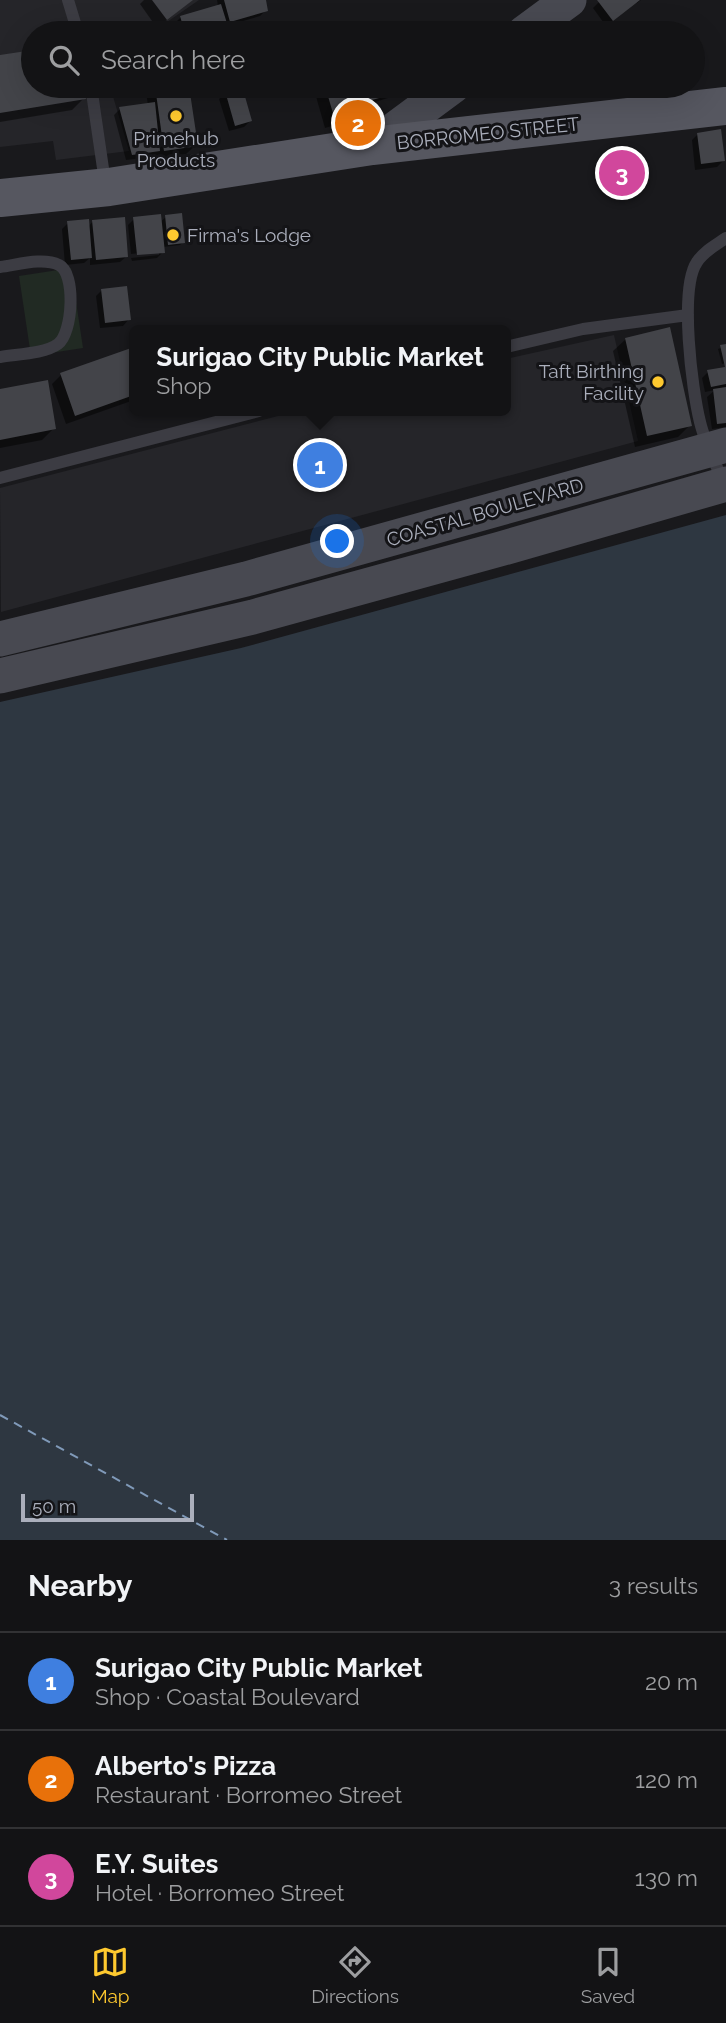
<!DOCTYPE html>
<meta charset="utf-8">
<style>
body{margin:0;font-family:Raleway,sans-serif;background:#1c1c1e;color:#f1f3f6}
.scale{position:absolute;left:21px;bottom:18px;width:173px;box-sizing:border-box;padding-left:7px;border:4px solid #abafbc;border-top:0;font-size:19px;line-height:24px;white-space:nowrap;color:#abafbc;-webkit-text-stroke:5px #141417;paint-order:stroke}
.you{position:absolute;left:338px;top:542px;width:24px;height:24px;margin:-18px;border:5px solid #fff;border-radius:50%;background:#1a73e8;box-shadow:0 0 0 10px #1a73e833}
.badge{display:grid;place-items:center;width:46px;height:46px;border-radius:50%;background:#fec92f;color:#fff;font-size:23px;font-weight:700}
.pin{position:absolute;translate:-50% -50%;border:4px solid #fff;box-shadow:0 2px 7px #0006}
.popup{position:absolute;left:129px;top:325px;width:382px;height:91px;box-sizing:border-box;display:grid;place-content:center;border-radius:10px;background:#131315;filter:drop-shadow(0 2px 5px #0005);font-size:23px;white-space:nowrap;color:#9d9ea0}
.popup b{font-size:26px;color:#f1f3f6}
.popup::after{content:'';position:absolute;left:50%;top:100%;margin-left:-14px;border:14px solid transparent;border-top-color:#131315}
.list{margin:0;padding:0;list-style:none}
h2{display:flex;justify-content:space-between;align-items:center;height:91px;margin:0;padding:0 28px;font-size:30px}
h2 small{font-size:23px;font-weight:400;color:#9d9ea0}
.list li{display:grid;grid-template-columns:46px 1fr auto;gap:21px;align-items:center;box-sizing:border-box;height:98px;padding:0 28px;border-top:2px solid #323234}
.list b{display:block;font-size:26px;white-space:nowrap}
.list p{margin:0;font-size:23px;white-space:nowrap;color:#9d9ea0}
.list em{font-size:23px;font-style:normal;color:#9d9ea0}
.icon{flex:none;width:38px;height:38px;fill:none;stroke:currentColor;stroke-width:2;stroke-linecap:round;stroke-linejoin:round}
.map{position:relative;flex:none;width:726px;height:1540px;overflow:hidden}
.search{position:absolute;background:#131315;box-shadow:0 7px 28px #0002;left:21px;right:21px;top:21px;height:77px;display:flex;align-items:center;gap:18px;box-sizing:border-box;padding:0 24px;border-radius:38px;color:#9d9ea0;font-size:26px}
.sheet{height:385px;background:#131315}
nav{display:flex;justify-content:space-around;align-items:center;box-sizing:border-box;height:98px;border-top:2px solid #323234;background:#131315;font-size:19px;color:#9d9ea0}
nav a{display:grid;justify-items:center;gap:4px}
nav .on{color:#fec92f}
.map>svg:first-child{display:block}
</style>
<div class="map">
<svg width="726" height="1540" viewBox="0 0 726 1540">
<rect width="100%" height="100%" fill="#19191c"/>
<!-- built -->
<path fill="#252529" d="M0 0H199L151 33H33V86H110L129 151 56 160 53 141 0 147Z
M614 335 638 441 1 612 0 488 297 411H506V359Z"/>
<!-- green -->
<path fill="#212a23" d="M71 268 83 348 31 356 19 276Z"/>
<!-- water -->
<path fill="#2e3741" d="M726 515V1540H0V702L241 648Z"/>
<!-- shadow -->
<path fill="#0007" d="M144 0H192L157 28 140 4Z
M217 0H264L266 10 260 16 226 26 228 33H178L175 23 181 17 218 6Z
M601 0H641L637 3 636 1 606 26 593 8Z
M33 52V86H82L84 98 72 110 0 122V57Z
M145 86H187L196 145 186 154 155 159V154L152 157 126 160 114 115 120 109 148 105Z
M313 86H396L397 91 391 97 366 105 367 109 358 118 325 128Z
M594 86H643L640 89 595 96Z
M241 88 250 121 244 127 229 131 219 99 225 93Z
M698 134 723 161 717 167 695 170 692 140Z
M166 217 183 242 180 245 163 247V252L157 258 132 261 131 258 159 255V251L131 254 128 225 134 219 160 222Z
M93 221 127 256 120 262 90 265V258L84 263 65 265 62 229 68 223 88 227Z
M102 290 129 319 123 326 100 328 96 296Z
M626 339 690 425 678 437 635 447 613 351Z
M726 346V363L722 364 718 349Z
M134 348V400L66 424 52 384 61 375Z
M726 368V427L712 429 707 397 715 390 705 392 702 378 708 372Z
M0 391 54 428 42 440 0 448Z"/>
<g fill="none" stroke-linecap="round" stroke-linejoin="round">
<!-- ferry -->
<path stroke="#809ab9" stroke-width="2" stroke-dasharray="9 7" stroke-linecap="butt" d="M0 1415 227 1540"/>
</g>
<!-- building -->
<path fill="#434449" d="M152 0H193L167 20Z
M224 0H266L268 11 230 22Z
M597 0H640L613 21Z
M221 4 230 33H185L180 16Z
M379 24 382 33H351Z
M33 50V86H84L86 99 0 113V55Z
M155 86H189L198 146 164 151Z
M242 86 252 121 235 126 225 91Z
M325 86H362L369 110 335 120Z
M364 86H398L399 92 369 101Z
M600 86H623V87L601 91Z
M155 102 160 151 132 155 119 107Z
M721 129 725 161 701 164 697 133Z
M182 213 185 243 168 245 165 215Z
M161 214 165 253 137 255 133 217Z
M125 217 128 257 96 260 92 220Z
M89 219 92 258 71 260 67 221Z
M127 286 131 320 105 323 101 289Z
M670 327 692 426 647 436 625 338Z
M726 344V384L711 387 707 370 725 367 720 345Z
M134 347V395L75 416 60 373Z
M48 380 56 429 0 440V389Z
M726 387V423L717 424 713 389Z"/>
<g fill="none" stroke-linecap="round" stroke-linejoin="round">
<!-- lane -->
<path stroke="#3c3c43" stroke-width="12" d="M68 0 78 33
M91 86 105 182
M0 267C17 265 43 257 59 265 76 273 73 333 58 344 44 354 17 354 0 357
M506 347 583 329 688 315
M0 478 259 411
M724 483C715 463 705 443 700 422 692 390 679 288 697 262 704 251 716 245 726 238"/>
<!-- secondary -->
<path stroke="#484951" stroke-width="35" d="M524 33 569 0
M372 146 453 86
M0 639 246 579 726 445
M0 676 253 617 500 549 726 484"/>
<!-- primary -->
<path stroke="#565760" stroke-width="38" d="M0 198 109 187 372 146 726 106"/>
</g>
<!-- markers -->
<g fill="#fec92f" stroke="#141417" stroke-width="2.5">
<circle cx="176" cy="116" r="7"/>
<circle cx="173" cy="235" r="7"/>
<circle cx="658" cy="382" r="7"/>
</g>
<g text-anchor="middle" stroke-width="6" stroke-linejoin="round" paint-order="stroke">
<!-- street labels -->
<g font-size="19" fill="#abafbc" stroke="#141417">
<text transform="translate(488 133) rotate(-6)" y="7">BORROMEO STREET</text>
<text transform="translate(485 512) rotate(-16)" y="7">COASTAL BOULEVARD</text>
</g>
<!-- poi labels -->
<g font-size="19" fill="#abafbc" stroke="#141417">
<text x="176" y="145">Primehub<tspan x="176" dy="22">Products</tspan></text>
<text x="187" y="242" text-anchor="start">Firma's Lodge</text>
<text x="644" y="378" text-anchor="end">Taft Birthing<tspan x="644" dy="22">Facility</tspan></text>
</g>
</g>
</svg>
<div class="scale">50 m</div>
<div class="you"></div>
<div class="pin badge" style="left:320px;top:465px;background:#3f7fe0">1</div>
<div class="popup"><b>Surigao City Public Market</b>Shop</div>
<div class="pin badge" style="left:358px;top:123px;background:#e8710a">2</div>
<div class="pin badge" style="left:622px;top:173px;background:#d1479c">3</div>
<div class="search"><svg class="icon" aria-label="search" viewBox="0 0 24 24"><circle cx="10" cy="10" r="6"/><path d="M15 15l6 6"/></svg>Search here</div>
</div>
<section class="sheet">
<h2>Nearby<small>3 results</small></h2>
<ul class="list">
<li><span class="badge" style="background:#3f7fe0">1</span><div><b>Surigao City Public Market</b><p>Shop · Coastal Boulevard</p></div><em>20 m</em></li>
<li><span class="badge" style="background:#e8710a">2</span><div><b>Alberto's Pizza</b><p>Restaurant · Borromeo Street</p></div><em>120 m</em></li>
<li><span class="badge" style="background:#d1479c">3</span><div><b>E.Y. Suites</b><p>Hotel · Borromeo Street</p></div><em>130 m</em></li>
</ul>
</section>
<nav>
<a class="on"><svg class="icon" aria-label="map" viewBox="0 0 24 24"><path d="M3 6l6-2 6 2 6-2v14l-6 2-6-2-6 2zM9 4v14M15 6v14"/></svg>Map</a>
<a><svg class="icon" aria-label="directions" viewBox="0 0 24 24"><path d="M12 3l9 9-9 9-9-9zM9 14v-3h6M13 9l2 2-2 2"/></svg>Directions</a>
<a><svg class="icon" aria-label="saved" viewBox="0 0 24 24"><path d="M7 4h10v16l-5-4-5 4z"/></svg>Saved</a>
</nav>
